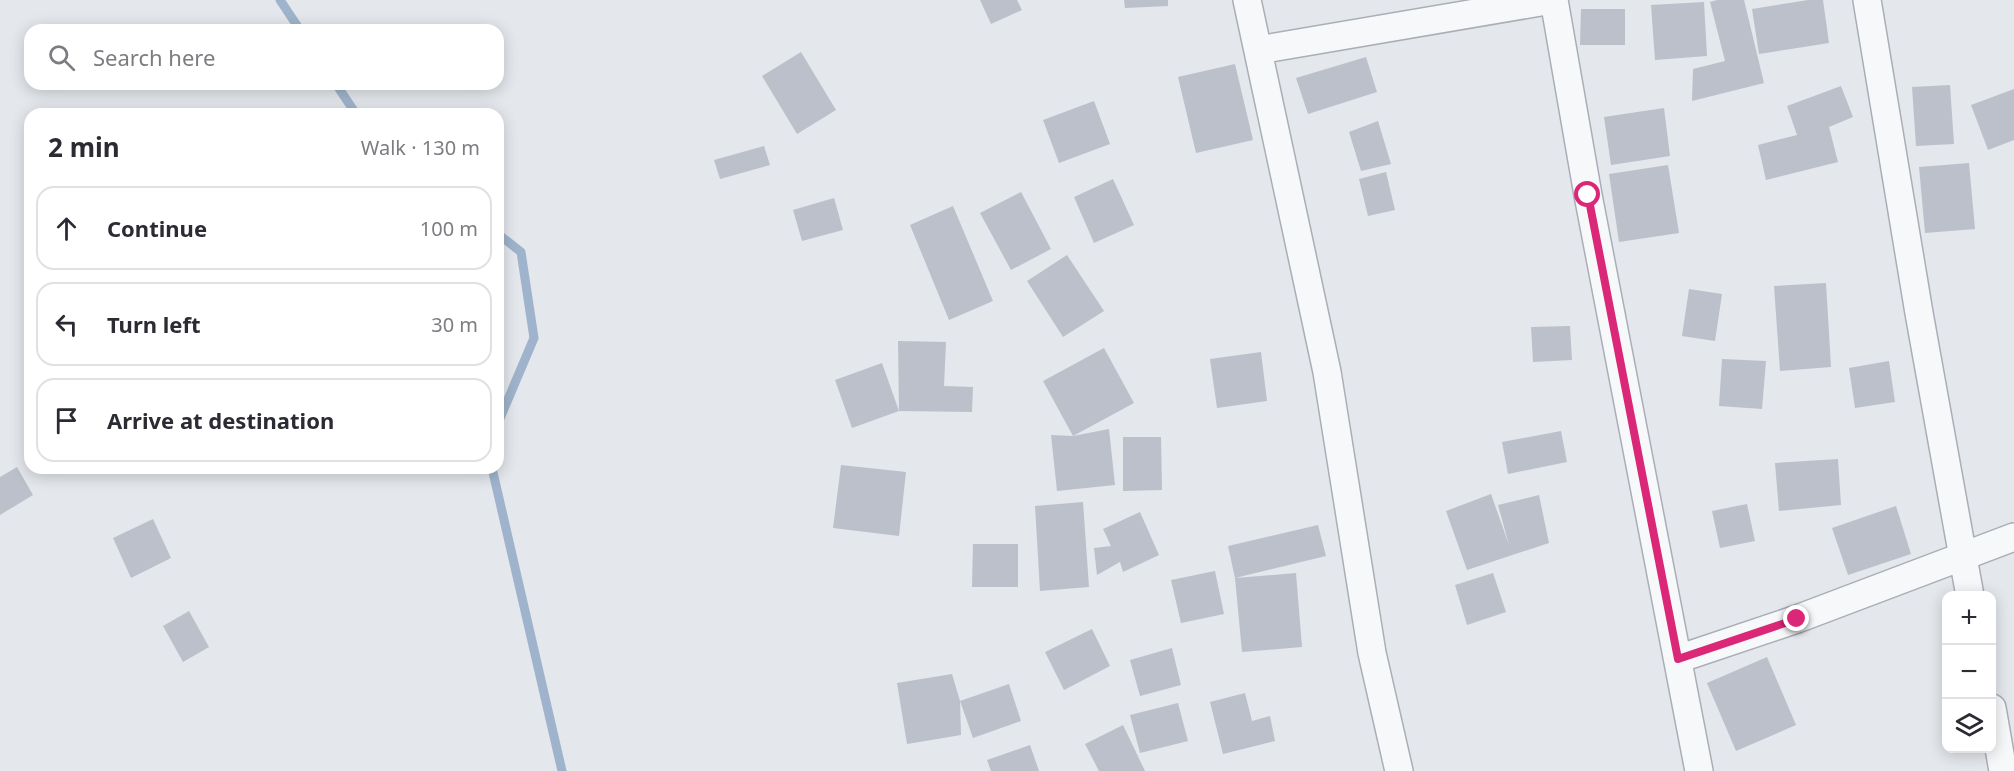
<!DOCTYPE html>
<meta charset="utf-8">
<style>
body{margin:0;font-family:"Noto Sans",sans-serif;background:#f7f7f7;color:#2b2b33}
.controls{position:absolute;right:18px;bottom:18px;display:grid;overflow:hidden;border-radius:12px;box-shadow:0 3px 15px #0003}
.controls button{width:54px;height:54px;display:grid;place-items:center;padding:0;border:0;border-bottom:2px solid #e1e1e2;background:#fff;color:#2b2b33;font:30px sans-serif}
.stop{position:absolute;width:18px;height:18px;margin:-14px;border:4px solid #db2777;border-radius:50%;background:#fff}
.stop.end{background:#db2777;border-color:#fff;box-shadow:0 2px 6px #0008}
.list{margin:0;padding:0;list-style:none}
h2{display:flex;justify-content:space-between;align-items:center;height:78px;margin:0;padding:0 24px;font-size:26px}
h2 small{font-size:20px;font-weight:400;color:#7c7c81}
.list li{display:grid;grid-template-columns:39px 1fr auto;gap:18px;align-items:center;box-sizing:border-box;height:84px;margin:0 12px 12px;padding:0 12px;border:2px solid #e1e1e2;border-radius:18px}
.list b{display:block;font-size:22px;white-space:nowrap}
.list em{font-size:20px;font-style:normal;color:#7c7c81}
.icon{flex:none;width:33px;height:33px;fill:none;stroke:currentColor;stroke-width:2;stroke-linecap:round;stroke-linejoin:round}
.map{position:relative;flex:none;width:2014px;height:771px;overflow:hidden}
.search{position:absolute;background:#fff;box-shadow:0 3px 15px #0003;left:24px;top:24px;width:480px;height:66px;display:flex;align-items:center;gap:15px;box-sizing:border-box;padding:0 21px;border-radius:18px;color:#7c7c81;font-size:22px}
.panel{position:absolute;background:#fff;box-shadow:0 3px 15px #0003;left:24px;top:108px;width:480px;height:366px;border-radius:18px}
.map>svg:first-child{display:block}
</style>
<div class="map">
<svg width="2014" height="771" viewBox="0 0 2014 771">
<rect width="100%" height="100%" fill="#e4e7ec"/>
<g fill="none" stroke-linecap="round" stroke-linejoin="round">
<!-- stream -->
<path stroke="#9fb4cc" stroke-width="9" d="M280 0 300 30
M336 84 356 114
M498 234 521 252 534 338 498 423
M492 468 562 771"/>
</g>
<!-- building -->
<path fill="#bbc0ca" d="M980 0H1017L1022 10 991 24Z
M1124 0H1168V6L1125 8Z
M1717 0H1744L1764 83 1692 101 1693 69 1725 61 1710 2Z
M1808 0H1823L1829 43 1759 54 1752 9Z
M1704 2 1707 56 1655 60 1651 5Z
M1581 9H1625V45H1580Z
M801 52 836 110 797 134 762 76Z
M1366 57 1377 92 1308 114 1296 78Z
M1235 64 1253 140 1196 153 1178 77Z
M1950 85 1954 144 1916 146 1912 87Z
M1841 86 1853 117 1829 127 1838 162 1766 180 1758 145 1797 135 1787 106Z
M2014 89V140L1988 150 1971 105Z
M1094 101 1110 144 1059 163 1043 120Z
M1664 108 1670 156 1611 165 1604 117Z
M1378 121 1391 164 1361 171 1349 132Z
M764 146 770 165 720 179 714 160Z
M1969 163 1975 229 1925 233 1919 167Z
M1668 165 1679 233 1619 242 1609 174Z
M1386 172 1395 210 1368 216 1359 179Z
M1113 179 1134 225 1094 243 1074 197Z
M1021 192 1051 249 1011 270 980 213Z
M834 198 843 230 802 241 793 210Z
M953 206 993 301 949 320 910 225Z
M1067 255 1104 311 1063 337 1027 281Z
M1826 283 1831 367 1780 371 1774 286Z
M1689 289 1722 294 1715 341 1682 336Z
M1570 326 1572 360 1533 362 1531 327Z
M898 341 946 342 944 386 973 387 972 412 899 411 852 428 835 380 882 363 899 411Z
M1104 348 1134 403 1073 436 1109 429 1115 485 1057 491 1051 435 1073 436 1043 381Z
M1261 352 1267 401 1217 408 1210 359Z
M1722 359 1766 361 1762 409 1719 406Z
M1889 361 1895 402 1855 408 1849 368Z
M1561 431 1567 462 1508 474 1502 442Z
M1123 437H1161L1162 490 1123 491Z
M1838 459 1841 505 1779 511 1775 463Z
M841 465 906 472 899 536 833 528Z
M17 467 33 495 0 515V477Z
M1491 494 1509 545 1498 505 1539 495 1549 543 1467 570 1446 511Z
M1083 502 1089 587 1040 591 1035 506Z
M1747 504 1755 541 1720 548 1712 511Z
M1896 506 1911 554 1848 575 1832 528Z
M1140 512 1159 555 1123 572 1120 562 1097 575 1094 548 1111 546 1103 529Z
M153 519 171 558 131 578 113 538Z
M1318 525 1326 556 1235 578 1228 546Z
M973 544H1018V587H972Z
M1215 571 1224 614 1181 623 1171 580Z
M1296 573 1302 647 1242 652 1235 578Z
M1493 573 1506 612 1467 625 1455 585Z
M189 611 209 647 183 662 163 626Z
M1092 629 1110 666 1064 690 1045 652Z
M1172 648 1181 685 1140 696 1130 660Z
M1767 657 1796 725 1736 751 1707 683Z
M952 674 960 701 1009 684 1021 721 973 738 960 701 961 735 907 744 897 683Z
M1245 693 1252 721 1270 716 1275 741 1223 754 1210 702Z
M1178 703 1188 741 1140 753 1130 715Z
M1123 725 1145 771H1099L1085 744Z
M1030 745 1039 771H991L987 760Z"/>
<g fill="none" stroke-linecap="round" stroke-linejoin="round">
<defs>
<path id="street" d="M1247 0 1327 372 1372 653 1399 771
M1554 0 1588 195 1699 771
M1867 0 1919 313 1970 596
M1258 50 1552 0
M1678 659 1797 619 2014 537
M1992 708 2003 771"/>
</defs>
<!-- street casing -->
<use href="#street" stroke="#a9aeb7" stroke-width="30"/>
<!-- street -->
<use href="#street" stroke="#f7f8fa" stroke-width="27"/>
</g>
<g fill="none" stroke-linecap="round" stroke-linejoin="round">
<!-- route -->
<path stroke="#db2777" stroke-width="8" d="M1588 195 1678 659 1797 619"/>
</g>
</svg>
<div class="controls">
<button>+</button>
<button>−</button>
<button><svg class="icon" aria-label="layers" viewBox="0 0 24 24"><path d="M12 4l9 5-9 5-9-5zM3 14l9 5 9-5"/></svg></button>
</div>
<div class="stop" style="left:1588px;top:195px"></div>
<div class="stop end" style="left:1797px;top:619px"></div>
<div class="search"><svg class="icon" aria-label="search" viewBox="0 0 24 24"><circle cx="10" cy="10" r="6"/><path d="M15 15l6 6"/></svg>Search here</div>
<section class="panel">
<h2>2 min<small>Walk · 130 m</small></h2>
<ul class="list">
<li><svg class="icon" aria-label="ahead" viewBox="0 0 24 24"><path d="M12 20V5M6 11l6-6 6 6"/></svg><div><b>Continue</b></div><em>100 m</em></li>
<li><svg class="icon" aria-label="left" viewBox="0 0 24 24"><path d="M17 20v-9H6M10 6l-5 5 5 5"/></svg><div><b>Turn left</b></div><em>30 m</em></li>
<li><svg class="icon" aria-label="arrive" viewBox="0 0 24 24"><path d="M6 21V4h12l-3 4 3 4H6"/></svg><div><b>Arrive at destination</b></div></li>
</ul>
</section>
</div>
